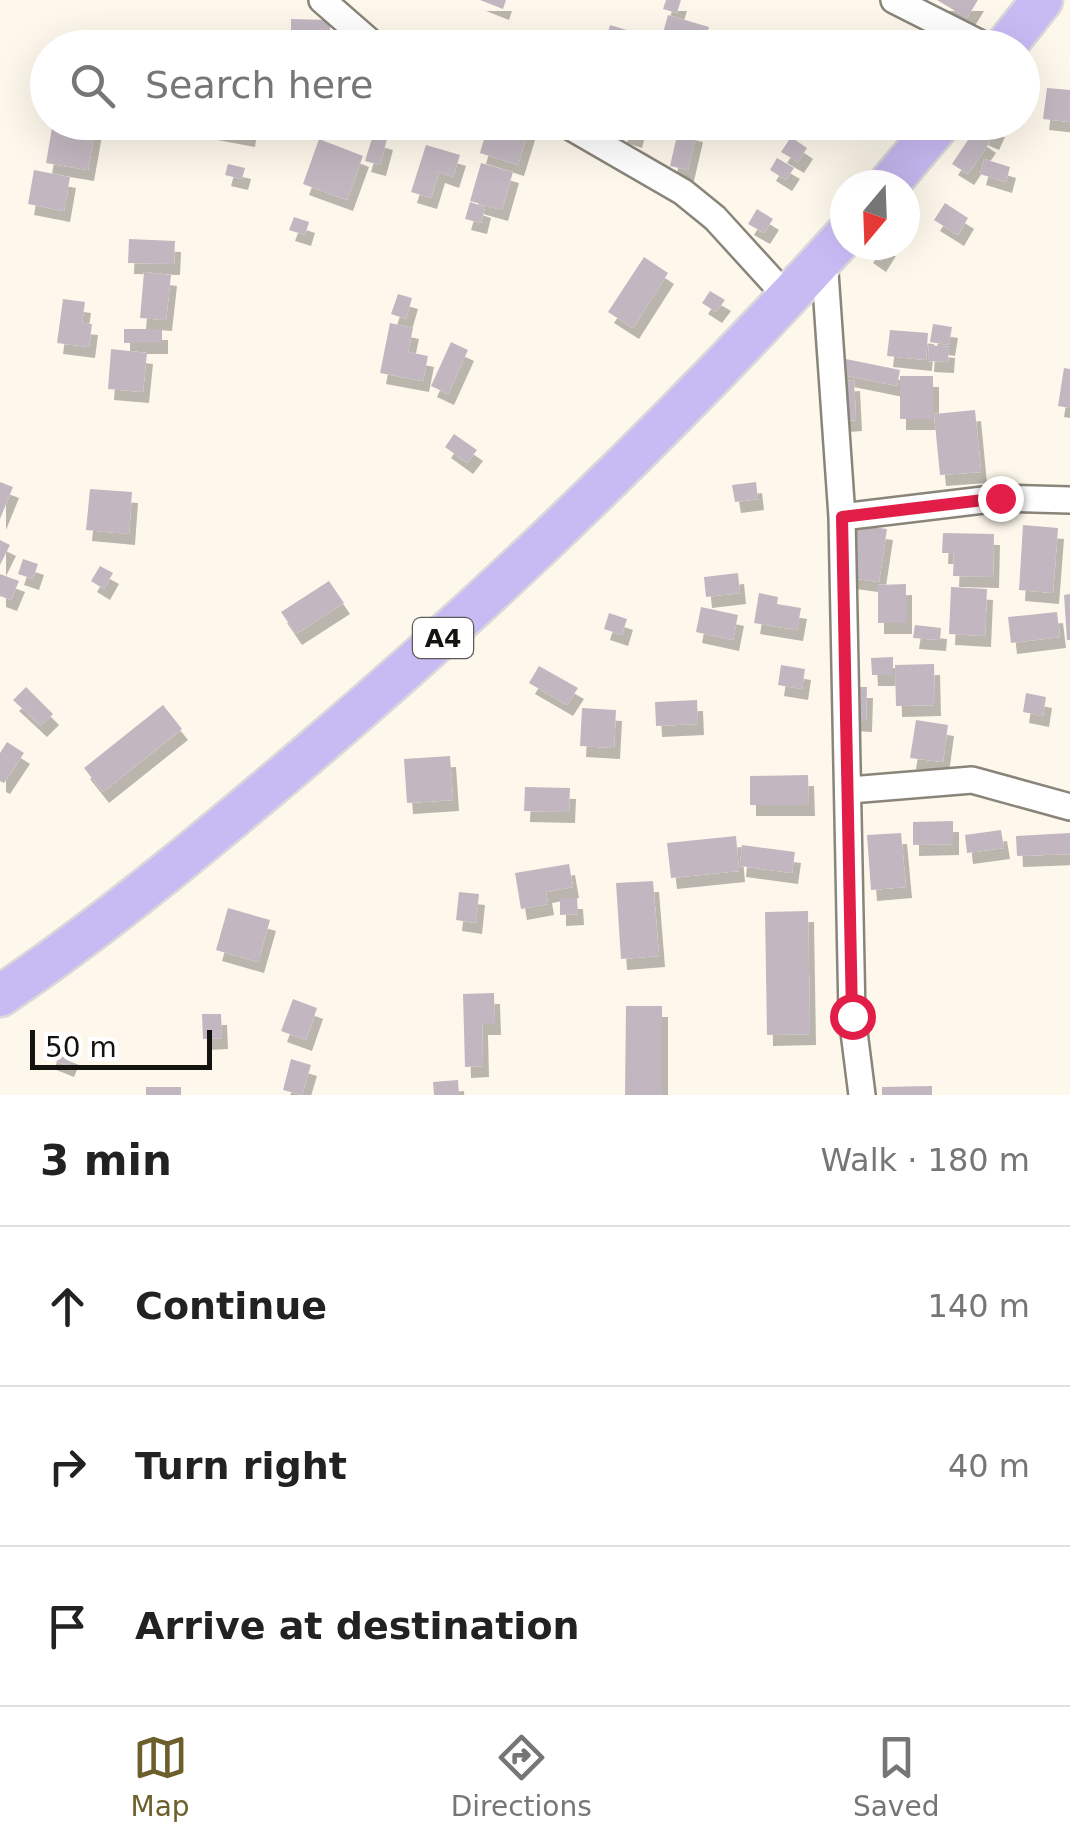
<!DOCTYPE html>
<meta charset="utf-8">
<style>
body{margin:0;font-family:"DejaVu Sans",sans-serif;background:#f2f2f2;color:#222}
.compass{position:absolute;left:830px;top:170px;width:90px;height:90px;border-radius:50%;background:#fff;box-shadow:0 10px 40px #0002;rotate:199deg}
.scale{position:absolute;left:30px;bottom:25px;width:182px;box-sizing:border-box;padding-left:10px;border:5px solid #15130f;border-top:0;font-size:28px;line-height:35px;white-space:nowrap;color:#15130f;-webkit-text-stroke:8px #fff;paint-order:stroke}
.stop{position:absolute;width:30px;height:30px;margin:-22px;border:8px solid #e11d48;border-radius:50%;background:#fff}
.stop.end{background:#e11d48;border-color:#fff;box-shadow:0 2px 10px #0008}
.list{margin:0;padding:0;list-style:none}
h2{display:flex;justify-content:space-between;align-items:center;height:130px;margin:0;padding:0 40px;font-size:42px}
h2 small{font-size:32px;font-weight:400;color:#767676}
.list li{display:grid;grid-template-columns:65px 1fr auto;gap:30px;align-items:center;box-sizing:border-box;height:160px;padding:0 40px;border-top:2px solid #e0e0e0}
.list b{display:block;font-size:38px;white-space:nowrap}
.list em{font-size:32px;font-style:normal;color:#767676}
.icon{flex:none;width:55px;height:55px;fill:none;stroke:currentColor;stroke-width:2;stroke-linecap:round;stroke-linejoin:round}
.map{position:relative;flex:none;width:1070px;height:1095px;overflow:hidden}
.search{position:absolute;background:#fff;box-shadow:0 10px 40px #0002;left:30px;right:30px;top:30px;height:110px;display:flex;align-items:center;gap:25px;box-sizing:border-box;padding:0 35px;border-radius:55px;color:#767676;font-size:38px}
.sheet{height:610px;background:#fff}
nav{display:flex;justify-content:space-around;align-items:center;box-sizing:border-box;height:140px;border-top:2px solid #e0e0e0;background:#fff;font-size:28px;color:#767676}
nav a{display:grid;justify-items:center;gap:5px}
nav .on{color:#6d5f2c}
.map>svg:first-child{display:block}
</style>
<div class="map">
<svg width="1070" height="1095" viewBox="0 0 1070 1095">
<defs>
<filter id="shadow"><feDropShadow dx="6" dy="11" stdDeviation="0" flood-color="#0004"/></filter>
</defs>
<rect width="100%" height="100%" fill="#fef8ec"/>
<!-- building -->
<path fill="#c2b7c0" filter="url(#shadow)" d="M480 0H506L503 9Z
M666 0H681L677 13 663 9Z
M937 0H978L967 18Z
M668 15 709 27 704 45 663 33Z
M291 19 330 20V47H291Z
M610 25 660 40 658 48H604Z
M1047 88 1070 90V122L1043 119Z
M53 122 96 125 88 170 46 163Z
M207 122H251L249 136 206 128Z
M489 122 529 129 518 165 480 153Z
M624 122H640L636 137 621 132Z
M981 122 999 126 993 139 977 132Z
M679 127 697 131 688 170 670 166Z
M974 131 990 142 968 174 952 164Z
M373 135 387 139 380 165 365 161Z
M791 137 807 148 798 162 781 152Z
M319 139 363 156 347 200 303 184Z
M426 145 460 155 453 177 439 172 431 198 411 192Z
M777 158 794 168 786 180 770 170Z
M984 159 1010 167 1006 182 980 174Z
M481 163 513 172 502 210 470 201Z
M228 164 245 168 242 179 225 175Z
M34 170 70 177 64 211 28 204Z
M470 202 485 207 481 223 465 219Z
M945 203 968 218 958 235 934 220Z
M757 209 773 219 764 233 748 224Z
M294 217 309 222 305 235 289 230Z
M129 239 175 241 174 264 128 263Z
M872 245H890L880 261 867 252Z
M644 257 668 273 633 328 608 312Z
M144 272 171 275 166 320 140 318Z
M710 291 725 300 716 312 702 303Z
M398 294 412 298 406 319 391 314Z
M63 299 85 302 82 323 92 324 89 347 57 343Z
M390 323 413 328 408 352 428 356 423 381 380 373Z
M933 324 952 327 949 345 930 342Z
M124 329H162V343H124Z
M890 330 928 333 926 360 887 356Z
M451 342 468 350 448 394 431 386Z
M929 345 949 347 948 362 928 361Z
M111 349 147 353 143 392 108 389Z
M836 357 900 370 897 386 833 373Z
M1064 368 1070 369V408L1058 406Z
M900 376H933V419H900Z
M854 380 856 420 831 422 828 382Z
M975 410 981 472 940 475 934 414Z
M454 434 477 450 467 463 445 447Z
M0 482 13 487 0 519Z
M756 482 758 499 735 502 732 485Z
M90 489 132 492 129 534 86 530Z
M843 523 887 529 879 582 836 576Z
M1023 525 1058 528 1053 593 1019 590Z
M943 533 994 534 993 577 953 576 954 553H942Z
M0 540 10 545 0 565Z
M23 559 38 564 33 579 18 574Z
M100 566 113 573 104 589 91 581Z
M738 573 740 593 706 597 704 577Z
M0 574 19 581 11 600 0 596Z
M329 581 344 603 296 634 281 612Z
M906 584V623H878V585Z
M951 587 987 589 985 636 949 634Z
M759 593 778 597 777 604 801 608 797 630 754 623Z
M1070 594V640H1067L1064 595Z
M701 607 738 615 733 640 696 632Z
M1057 612 1060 637 1011 643 1008 617Z
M609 613 627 619 622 635 604 629Z
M915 625 941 628 940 640 913 638Z
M893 657V675H872L871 658Z
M934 664 935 705 896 706 895 665Z
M781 665 805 669 802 689 778 685Z
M539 666 578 688 567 705 529 683Z
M26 687 53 714 41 726 13 700Z
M850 687H867L866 721 849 720Z
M1026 693 1046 697 1043 716 1023 712Z
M697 700 698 724 656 726 655 702Z
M163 705 182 729 103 792 84 768Z
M582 708 616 710 614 748 580 746Z
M916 720 948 725 943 762 910 758Z
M7 742 24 753 4 783 0 781V753Z
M450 756 453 800 407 803 404 759Z
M808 775 809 805H750V776Z
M525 787 570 788 569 812 524 811Z
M953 821V844L913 845V822Z
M1001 830 1004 848 967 853 965 835Z
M901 833 906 887 871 890 867 835Z
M1070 833V854L1017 856 1016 836Z
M736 836 739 871 671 878 667 843Z
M742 845 795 852 792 873 740 866Z
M569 864 573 887 546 892 548 904 521 909 515 873Z
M653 881 659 956 621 959 616 883Z
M459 892 479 894 476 923 456 920Z
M560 898H577L578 914 560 915Z
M228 908 270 920 258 962 216 950Z
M808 911 810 1034 767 1035 765 912Z
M494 993 495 1024H482L483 1066 465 1067 463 994Z
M293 999 317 1008 306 1040 281 1031Z
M626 1006H662V1095H625Z
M202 1014H221L222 1038 203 1039Z
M53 1046 73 1054 68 1066 48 1058Z
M291 1059 311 1065 302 1095 283 1090Z
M458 1080 459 1095H434L433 1082Z
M932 1086V1095H882V1087Z
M146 1087H181V1095H146Z"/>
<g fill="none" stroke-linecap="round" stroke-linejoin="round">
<defs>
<path id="minor" d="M322 0 377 48
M894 0 989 48
M562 122 683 192 715 218 788 298
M824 258 842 517 852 1016 862 1095
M842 517 1000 498 1070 500
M850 790 972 780 1070 807"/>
<path id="trunk" d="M1004 48 1042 0
M888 185 941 122
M0 996C107 924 207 840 305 757 497 594 676 421 845 235"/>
</defs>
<!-- minor casing -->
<use href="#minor" stroke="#8a857a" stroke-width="30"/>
<!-- trunk casing -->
<use href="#trunk" stroke="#dad9d9" stroke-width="45"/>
<!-- minor -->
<use href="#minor" stroke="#fff" stroke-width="25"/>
<!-- trunk -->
<use href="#trunk" stroke="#c8bbf4" stroke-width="40"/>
</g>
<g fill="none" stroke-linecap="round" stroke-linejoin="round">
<!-- route -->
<path stroke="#e11d48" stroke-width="12" d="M852 1016 842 517 1000 498"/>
</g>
<g text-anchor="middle" stroke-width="9" stroke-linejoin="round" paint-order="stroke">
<!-- shield labels -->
<rect fill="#fff" stroke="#5b5a57" stroke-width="2.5" x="413" y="618" width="60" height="40" rx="8"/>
<g font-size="25" font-weight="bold" fill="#15130f">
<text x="443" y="647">A4</text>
</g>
</g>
</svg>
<svg class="compass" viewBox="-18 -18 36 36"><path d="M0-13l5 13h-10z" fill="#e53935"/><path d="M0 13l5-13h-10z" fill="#767676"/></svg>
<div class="scale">50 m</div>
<div class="stop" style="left:852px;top:1016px"></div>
<div class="stop end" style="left:1000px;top:498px"></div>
<div class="search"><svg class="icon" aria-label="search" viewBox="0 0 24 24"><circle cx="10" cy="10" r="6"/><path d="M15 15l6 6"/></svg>Search here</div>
</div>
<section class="sheet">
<h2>3 min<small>Walk · 180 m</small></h2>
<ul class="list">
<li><svg class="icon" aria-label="ahead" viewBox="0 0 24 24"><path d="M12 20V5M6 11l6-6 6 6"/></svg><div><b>Continue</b></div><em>140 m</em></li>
<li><svg class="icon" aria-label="right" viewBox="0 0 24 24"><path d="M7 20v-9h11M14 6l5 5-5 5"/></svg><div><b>Turn right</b></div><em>40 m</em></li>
<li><svg class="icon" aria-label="arrive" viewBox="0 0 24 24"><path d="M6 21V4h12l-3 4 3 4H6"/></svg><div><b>Arrive at destination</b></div></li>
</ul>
</section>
<nav>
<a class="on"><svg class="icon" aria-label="map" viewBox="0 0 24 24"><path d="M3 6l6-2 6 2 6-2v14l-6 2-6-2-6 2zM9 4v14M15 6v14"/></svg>Map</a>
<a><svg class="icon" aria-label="directions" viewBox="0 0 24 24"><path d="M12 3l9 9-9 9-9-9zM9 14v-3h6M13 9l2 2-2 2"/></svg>Directions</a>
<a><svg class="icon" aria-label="saved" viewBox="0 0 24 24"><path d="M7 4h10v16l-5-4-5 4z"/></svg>Saved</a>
</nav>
